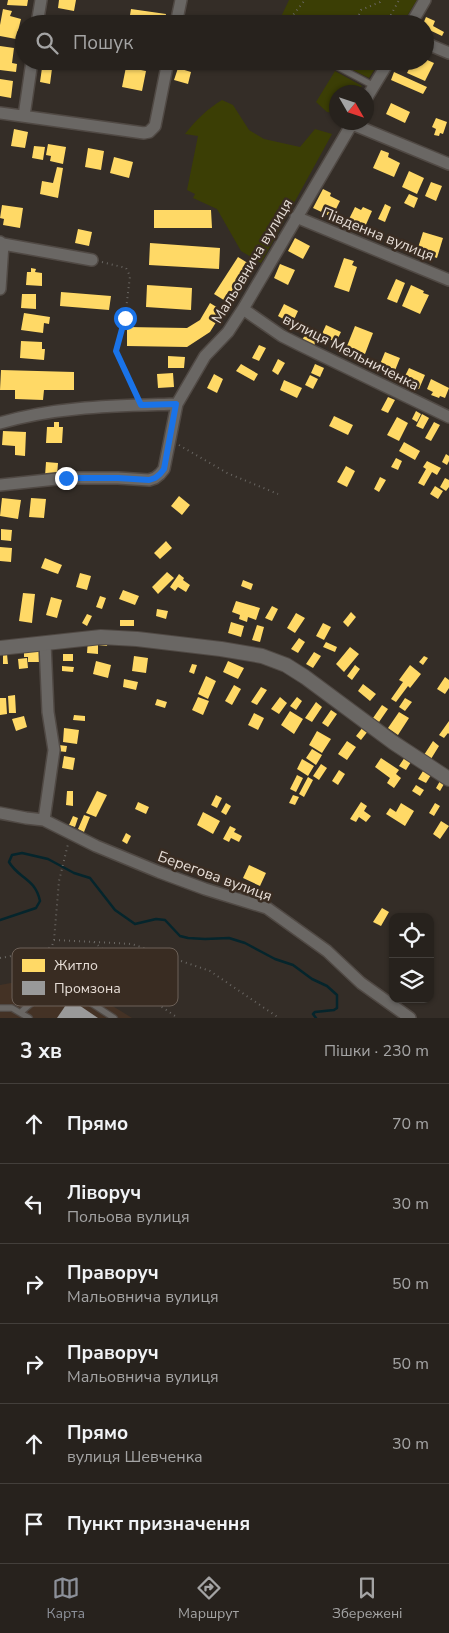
<!DOCTYPE html>
<html lang="uk">
<meta charset="utf-8">
<style>
body{margin:0;font-family:"Nunito Sans",sans-serif;background:#2f2a26;color:#f1f3f6}
.controls{position:absolute;right:15px;bottom:15px;display:grid;overflow:hidden;border-radius:10px;box-shadow:0 1px 4px #0004}
.controls button{width:45px;height:45px;display:grid;place-items:center;padding:0;border:0;border-bottom:1px solid #433f3b;background:#27221d;color:#f1f3f6;font:25px sans-serif}
.compass{position:absolute;left:329px;top:85px;width:45px;height:45px;border-radius:50%;background:#27221d;box-shadow:0 1px 4px #0004;rotate:129deg}
.stop{position:absolute;width:15px;height:15px;margin:-11px;border:4px solid #1a73e8;border-radius:50%;background:#fff}
.stop.end{background:#1a73e8;border-color:#fff;box-shadow:0 1px 5px #0008}
.list{margin:0;padding:0;list-style:none}
h2{display:flex;justify-content:space-between;align-items:center;height:65px;margin:0;padding:0 20px;font-size:21px}
h2 small{font-size:16px;font-weight:400;color:#a4a4a4}
.list li{display:grid;grid-template-columns:32px 1fr auto;gap:15px;align-items:center;box-sizing:border-box;height:80px;padding:0 20px;border-top:1px solid #433f3b}
.list b{display:block;font-size:19px;white-space:nowrap}
.list p{margin:0;font-size:16px;white-space:nowrap;color:#a4a4a4}
.list em{font-size:16px;font-style:normal;color:#a4a4a4}
.icon{flex:none;width:28px;height:28px;fill:none;stroke:currentColor;stroke-width:2;stroke-linecap:round;stroke-linejoin:round}
.map{position:relative;flex:none;width:449px;height:1018px;overflow:hidden}
.search{position:absolute;background:#27221d;box-shadow:0 1px 4px #0004;left:15px;right:15px;top:15px;height:55px;display:flex;align-items:center;gap:12px;box-sizing:border-box;padding:0 18px;border-radius:28px;color:#a4a4a4;font-size:19px}
.sheet{height:545px;background:#27221d}
nav{display:flex;justify-content:space-around;align-items:center;box-sizing:border-box;height:70px;border-top:1px solid #433f3b;background:#27221d;font-size:14px;color:#a4a4a4}
nav a{display:grid;justify-items:center;gap:2px}
nav .on{color:#8c9099}
.map>svg:first-child{display:block}
</style>
<div class="map">
<svg width="449" height="1018" viewBox="0 0 449 1018">
<rect width="100%" height="100%" fill="#342d27"/>
<!-- built -->
<path fill="#443225" d="M49 976 69 979 132 1018H0V985Z"/>
<!-- green -->
<path fill="#3b3e05" d="M289 0H417L402 24H280L279 21Z
M335 61H380L369 78Z
M335 71 362 86 358 92H336V113L327 112 316 102Z
M222 100 233 105 249 130 264 139 300 147 315 129 332 134 261 263 241 251 217 209 193 198 195 194 187 190 198 136 185 134C196 120 207 109 222 100Z"/>
<!-- homes -->
<path fill="#ffd966" d="M8 0H28L27 6 7 5Z
M59 0H76L74 11 58 8Z
M3 9 12 11 10 16 21 19 16 39 0 36V25Z
M131 9 166 14 164 24H149L129 21Z
M426 17 435 21 433 26 444 32 442 36 425 28V24H423Z
M0 46 14 48 12 63 17 64 16 72 0 70Z
M425 59 434 63 425 81 407 73 413 61H425Z
M43 61H53L50 84 40 82Z
M126 67 146 71 142 91 122 87Z
M178 68 191 72 188 84 174 80Z
M394 72 427 87 423 94 391 80Z
M0 79 13 81 11 98 0 96Z
M391 103 410 112 405 123 386 114Z
M436 118 447 122 443 134 440 133 439 136 434 135 436 129 432 127Z
M14 129 28 132 25 148 11 146Z
M48 144 66 147 63 164 50 161 51 156 46 155Z
M34 146 45 147 43 160 32 158Z
M88 148 104 151 101 170 85 167Z
M381 150 389 153 388 157 400 163 394 177 373 168Z
M114 157 133 162 129 178 110 173Z
M57 167 63 168 58 198 40 194 42 181 53 183Z
M409 171 424 178 417 194 402 187Z
M431 182 442 186 436 201 425 196Z
M323 189 331 193 330 196 340 201 332 217 313 208Z
M409 194 418 198 414 208 404 203Z
M385 204 391 207 385 222 378 219Z
M2 205 23 208 20 228 3 225 4 219 0 218Z
M355 207 361 210 363 207 372 211 364 229 353 224 354 222 349 219Z
M154 210H211L212 228H154Z
M78 229 92 232 89 246 75 243Z
M423 232 443 238 437 258 417 251Z
M295 238 310 246 303 259 288 251Z
M150 243 220 248 219 269 149 265Z
M238 257 251 265 227 302 214 294Z
M344 258 354 261 352 265 357 267 349 292 334 287Z
M280 264 295 270 288 285 274 278Z
M31 268 36 269 35 272 42 273V286L26 285 27 272H31Z
M396 279 405 283 397 303 387 299Z
M147 285 192 288 191 310 146 307Z
M411 285 424 291 423 293 429 295 420 314 402 306Z
M61 292 111 296 109 310 60 306Z
M22 294H36V309L21 308Z
M210 303 223 311 210 332 187 347 127 346V327L187 328 200 320Z
M284 304 298 311 292 324 278 316Z
M24 313 50 317 49 324 44 323 43 333 21 330Z
M326 325 341 332 336 342 321 336Z
M355 326 373 333 365 354 347 346Z
M307 332 318 338 314 346 302 340Z
M21 341 42 342V349H45L44 360 20 358Z
M259 345 266 348 259 361 252 358Z
M385 352 400 358 394 373 378 369Z
M168 356 185 357 184 368H168Z
M278 359 285 363 278 375 272 371Z
M241 364 258 374 254 381 236 371Z
M315 364 324 368 320 377 311 373Z
M409 368 425 375 419 389 412 386 413 383 409 381 410 378 405 376Z
M1 370 74 372V390H44L43 400 15 399V390H0Z
M173 373 174 387 158 388 157 374Z
M214 374 223 379 217 393 207 388Z
M310 375 318 379 313 389 305 385Z
M431 379 449 388 445 398 440 396 439 398 431 395 433 392 427 389Z
M284 380 302 388 297 398 280 390Z
M388 397 395 400 388 413 381 410Z
M416 411 421 414 417 422 412 419Z
M422 414 429 418 423 429 416 426Z
M334 416 353 425 348 435 329 426Z
M397 417 408 423 399 441 387 435Z
M54 422H59V427H63L62 443H46L47 427H54Z
M434 422 440 425 431 441 425 438Z
M3 431 26 432 25 456 15 455V446L2 445Z
M404 442 420 451 415 460 399 451Z
M446 454 449 456V461L447 465 442 462Z
M396 458 402 461 398 470 391 467Z
M427 461 441 468 437 475 432 472 424 486 418 483 426 469 423 467Z
M46 462 58 463 57 476H45Z
M346 466 355 471 347 487 337 482Z
M380 477 386 480 379 492 374 489Z
M445 478 449 480V487L446 491 440 487Z
M435 486 443 491 438 499 430 494Z
M179 496 190 505 182 515 171 506Z
M2 498 21 500 18 519 0 516Z
M31 498 46 499 44 518 29 517Z
M1 529 12 530 11 541 1 540Z
M166 541 172 548 160 559 154 553Z
M0 547 12 548 11 562 0 561Z
M45 558 62 565 58 574 41 568Z
M167 572 174 578 158 594 152 587Z
M80 573 91 576 87 590 76 587Z
M179 574 184 578 183 580 190 585 186 592 178 587 175 591 170 587Z
M243 580 253 584 251 590 241 586Z
M123 590 139 596 135 605 119 599Z
M23 593 35 594 32 623 19 621Z
M100 596 106 598 102 609 96 607Z
M51 597 62 600 57 618 46 615Z
M236 601 260 608 256 620 248 617 247 622 239 619 240 615 232 612Z
M272 606 278 609 272 621 265 618Z
M157 609 168 611 166 619 156 616Z
M351 612 356 617 348 627 343 622Z
M296 613 305 618 295 633 287 628Z
M87 614 92 616 87 626 82 623Z
M120 620H134V626H120Z
M231 622 244 626 241 637 228 633Z
M323 623 331 627 324 640 316 636Z
M257 625 264 627 260 642 252 640Z
M299 638 305 642 298 653 291 649Z
M88 639 108 640 107 646 98 645V654L87 653Z
M326 642 337 647 335 652 323 647Z
M24 647 40 648 39 662H28V657H24Z
M350 647 359 654 344 672 336 664Z
M314 652 321 656 313 668 306 664Z
M7 654 8 664H3V655Z
M63 654H73V661H63Z
M134 656 148 658 146 673 132 671Z
M424 656 428 658 423 665 419 662Z
M27 658 28 668 19 669 18 659Z
M96 661 111 665 108 678 93 674Z
M228 661 244 668 238 679 223 672Z
M192 664 197 665 194 674 189 672Z
M355 665 360 669 352 680 347 676Z
M410 665 421 674 410 688 408 686 396 702 391 699 403 682 399 680Z
M62 666 74 667 73 672 62 671Z
M206 676 216 681 208 699 198 694Z
M445 677 449 680V688L445 694 437 689Z
M124 679 138 682 136 690 123 687Z
M363 684 376 694 370 701 358 691Z
M234 685 241 689 232 705 225 701Z
M261 687 267 690 257 705 251 702Z
M15 695 16 713H9L8 696Z
M198 697 209 701 203 715 192 710Z
M280 697 287 703 279 714 271 709Z
M297 697 302 701 296 710 290 706Z
M0 698H6L7 714 0 715Z
M405 698 412 702 405 711 399 707Z
M157 699 167 702 165 708 155 705Z
M316 702 322 707 312 722 305 718Z
M382 705 388 709 379 722 373 718Z
M331 710 337 714 328 727 322 723Z
M290 711 303 719 294 734 281 725Z
M399 712 409 718 398 735 388 728Z
M254 713 264 718 258 730 248 725Z
M74 715 85 716V721L73 720Z
M24 716 27 727 16 731 12 719Z
M449 721V734L448 733 444 738 439 735Z
M363 727 368 731 361 740 356 736Z
M64 728 79 730 77 744 63 742Z
M317 731 331 739 322 753 309 745Z
M347 741 356 747 347 760 338 754Z
M433 741 439 746 431 759 424 755Z
M59 745 67 746 66 752 58 751Z
M312 749 322 755 316 765 306 758Z
M64 756 75 758 73 770 62 768Z
M405 757 411 762 406 770 399 766Z
M381 758 399 770 396 774 401 778 394 788 387 783 390 778 375 767Z
M302 759 314 766 308 776 297 769Z
M321 764 327 768 319 780 313 776Z
M339 770 345 774 338 785 332 781Z
M423 771 431 775 426 783 418 779Z
M297 775 303 778 296 792 290 789Z
M308 777 313 780 304 797 299 794Z
M440 781 444 784 440 791 436 788Z
M416 785 424 790 420 796 412 791Z
M67 791H73V806L66 805Z
M97 791 107 795 96 817 86 813Z
M216 795 222 798 217 808 211 805Z
M293 795 299 797 295 805 289 803Z
M138 802 149 807 146 814 135 809Z
M361 802 367 806 364 811 371 816 366 822 359 817 356 822 350 819Z
M226 803 231 806 226 815 221 812Z
M401 803 414 811 405 826 386 814 390 808 396 812Z
M435 803 440 806 434 816 429 813Z
M203 812 220 821 213 834 197 825Z
M84 815 90 817 84 832 78 829Z
M73 816 78 818 75 827 69 825Z
M441 821 449 826 440 839 433 834Z
M230 826 236 829 234 832 242 836 239 842 231 838 229 842 223 839Z
M126 833 131 836 127 844 122 841Z
M249 865 266 873 260 886 243 878Z
M382 908 389 912 381 926 373 922Z"/>
<!-- industry -->
<path fill="#999" d="M70 999 98 1018H57Z"/>
<g fill="none" stroke-linecap="round" stroke-linejoin="round">
<!-- stream -->
<path stroke="#05252c" stroke-width="2.5" d="M0 920 36 908 40 901C35 878 19 879 9 862L12 855 22 853 48 859 74 873 90 878 115 910 135 924 156 919 165 920 180 936 188 938 205 939 229 938 245 943 275 959 293 965 312 979 327 986 337 995V1008L334 1010 315 1012 313 1014 316 1018"/>
<defs>
<path id="service" d="M327 61 374 86
M0 1008H12L29 1018
M21 1012C34 1001 49 985 68 988L114 1018"/>
<path id="minor" d="M37 24 41 0
M176 24 181 0
M411 24 425 0
M425 43 449 53
M366 99 389 61
M0 113 144 133 149 132 155 126 168 61
M24 116 32 61
M352 124 449 164
M296 217 449 280
M0 242 3 244 92 260
M0 289 3 244
M243 309 282 336 300 345 449 417
M0 423C57 406 117 406 177 404
M0 485 66 478H118L149 480 155 478 160 474 164 469 177 404 205 356 228 332 243 309 353 122
M0 813 26 818 44 820 96 846 159 872 205 889 267 908 327 951 361 983 410 1018
M44 820 54 750 48 712 45 643"/>
<path id="tertiary" d="M0 648 101 637 137 639 221 649 262 656 286 665 305 677 394 743 449 779"/>
</defs>
<!-- service casing -->
<use href="#service" stroke="#504944" stroke-width="8"/>
<!-- minor casing -->
<use href="#minor" stroke="#504944" stroke-width="14"/>
<!-- tertiary casing -->
<use href="#tertiary" stroke="#504944" stroke-width="16"/>
<!-- path -->
<path stroke="#696662" stroke-width="2" stroke-dasharray="1 4" stroke-linecap="butt" d="M291 24 293 15 305 0
M355 24 361 10 380 2 381 0
M386 24 399 0
M350 61 354 63H361L363 61
M102 262 126 268 130 276 125 318 116 351 137 396
M179 445 227 473 278 494
M54 940 94 942 112 957 121 974 162 1007 178 1018
M94 942 132 944 210 971 279 1018
M0 958 46 950 52 946 54 940 59 881 68 844"/>
<!-- service -->
<use href="#service" stroke="#6a6764" stroke-width="5.5"/>
<!-- minor -->
<use href="#minor" stroke="#6a6764" stroke-width="11"/>
<!-- tertiary -->
<use href="#tertiary" stroke="#6a6764" stroke-width="14"/>
</g>
<g fill="none" stroke-linecap="round" stroke-linejoin="round">
<!-- route -->
<path stroke="#1a73e8" stroke-width="6" d="M66 478H118L149 480 155 478 160 474 164 469 176 404 141 405 116 351 125 318"/>
</g>
<g text-anchor="middle" stroke-width="5" stroke-linejoin="round" paint-order="stroke">
<!-- street labels -->
<g font-size="15" fill="#e6ddd6" stroke="#392c22">
<text transform="translate(378 234) rotate(22)" y="5">Південна вулиця</text>
<text transform="translate(252 261) rotate(-59)" y="5">Мальовнича вулиця</text>
<text transform="translate(351 352) rotate(27)" y="5">вулиця Мельниченка</text>
<text transform="translate(215 876) rotate(20)" y="5">Берегова вулиця</text>
</g>
</g>
<!-- legend -->
<rect x="12" y="948" width="166" height="58" rx="8" fill="#392c22" stroke="#6d6158" stroke-width="1"/>
<rect x="22" y="959" width="23" height="13" fill="#ffd966"/>
<rect x="22" y="981" width="23" height="14" fill="#999"/>
<g font-size="14" fill="#e6ddd6">
<text x="54" y="970">Житло</text>
<text x="54" y="993">Промзона</text>
</g>
</svg>
<div class="controls">
<button><svg class="icon" aria-label="locate" viewBox="0 0 24 24"><circle cx="12" cy="12" r="6"/><path d="M12 2v4M12 18v4M2 12h4M18 12h4"/></svg></button>
<button><svg class="icon" aria-label="layers" viewBox="0 0 24 24"><path d="M12 4l9 5-9 5-9-5zM3 14l9 5 9-5"/></svg></button>
</div>
<svg class="compass" viewBox="-18 -18 36 36"><path d="M0-13l5 13h-10z" fill="#e53935"/><path d="M0 13l5-13h-10z" fill="#a4a4a4"/></svg>
<div class="stop" style="left:125px;top:318px"></div>
<div class="stop end" style="left:66px;top:478px"></div>
<div class="search"><svg class="icon" aria-label="search" viewBox="0 0 24 24"><circle cx="10" cy="10" r="6"/><path d="M15 15l6 6"/></svg>Пошук</div>
</div>
<section class="sheet">
<h2>3 хв<small>Пішки · 230 m</small></h2>
<ul class="list">
<li><svg class="icon" aria-label="ahead" viewBox="0 0 24 24"><path d="M12 20V5M6 11l6-6 6 6"/></svg><div><b>Прямо</b></div><em>70 m</em></li>
<li><svg class="icon" aria-label="left" viewBox="0 0 24 24"><path d="M17 20v-9H6M10 6l-5 5 5 5"/></svg><div><b>Ліворуч</b><p>Польова вулиця</p></div><em>30 m</em></li>
<li><svg class="icon" aria-label="right" viewBox="0 0 24 24"><path d="M7 20v-9h11M14 6l5 5-5 5"/></svg><div><b>Праворуч</b><p>Мальовнича вулиця</p></div><em>50 m</em></li>
<li><svg class="icon" aria-label="right" viewBox="0 0 24 24"><path d="M7 20v-9h11M14 6l5 5-5 5"/></svg><div><b>Праворуч</b><p>Мальовнича вулиця</p></div><em>50 m</em></li>
<li><svg class="icon" aria-label="ahead" viewBox="0 0 24 24"><path d="M12 20V5M6 11l6-6 6 6"/></svg><div><b>Прямо</b><p>вулиця Шевченка</p></div><em>30 m</em></li>
<li><svg class="icon" aria-label="arrive" viewBox="0 0 24 24"><path d="M6 21V4h12l-3 4 3 4H6"/></svg><div><b>Пункт призначення</b></div></li>
</ul>
</section>
<nav>
<a class="on"><svg class="icon" aria-label="map" viewBox="0 0 24 24"><path d="M3 6l6-2 6 2 6-2v14l-6 2-6-2-6 2zM9 4v14M15 6v14"/></svg>Карта</a>
<a><svg class="icon" aria-label="directions" viewBox="0 0 24 24"><path d="M12 3l9 9-9 9-9-9zM9 14v-3h6M13 9l2 2-2 2"/></svg>Маршрут</a>
<a><svg class="icon" aria-label="saved" viewBox="0 0 24 24"><path d="M7 4h10v16l-5-4-5 4z"/></svg>Збережені</a>
</nav>
